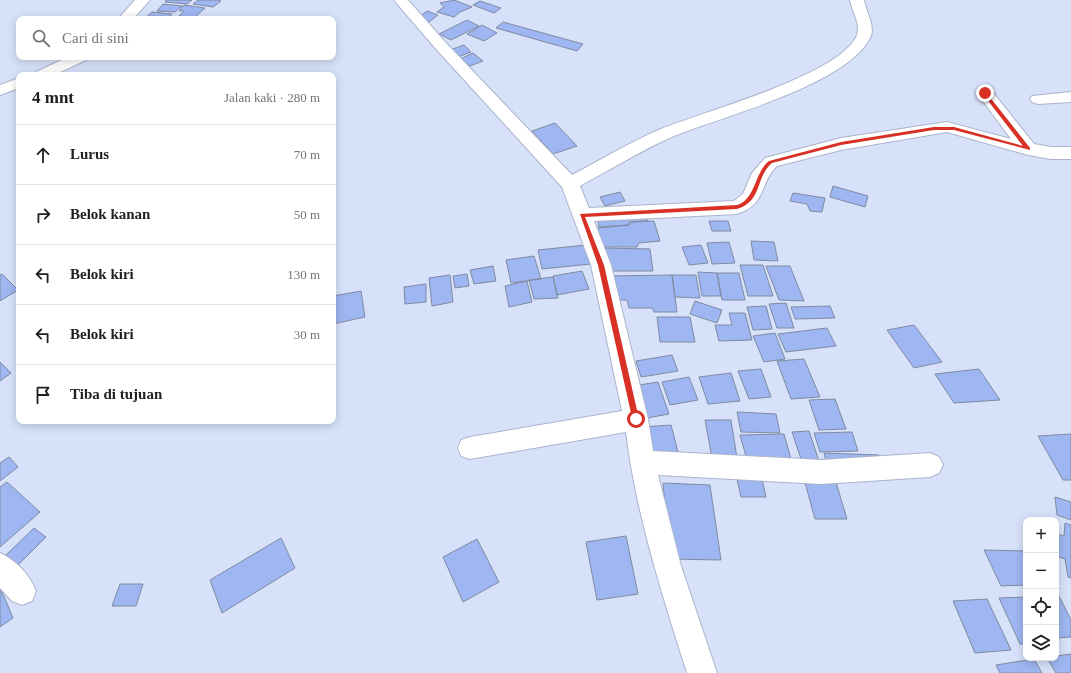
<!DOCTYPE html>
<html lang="id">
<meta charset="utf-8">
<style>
body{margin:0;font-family:"Times New Roman",serif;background:#f6f6f6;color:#202124}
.controls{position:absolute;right:12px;bottom:12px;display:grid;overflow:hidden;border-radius:8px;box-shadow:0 2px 10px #0003}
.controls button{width:36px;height:36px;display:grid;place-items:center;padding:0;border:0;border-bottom:1px solid #e0e0e0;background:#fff;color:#202124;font:20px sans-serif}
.stop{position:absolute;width:12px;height:12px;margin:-9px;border:3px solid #d93025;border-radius:50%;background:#fff}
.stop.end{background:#d93025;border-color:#fff;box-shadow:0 1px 4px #0008}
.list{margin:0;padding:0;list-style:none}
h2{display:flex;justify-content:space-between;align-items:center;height:52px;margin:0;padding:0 16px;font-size:17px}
h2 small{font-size:13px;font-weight:400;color:#757577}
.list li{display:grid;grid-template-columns:26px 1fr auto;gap:12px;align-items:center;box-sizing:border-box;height:60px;padding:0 16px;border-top:1px solid #e0e0e0}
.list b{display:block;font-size:15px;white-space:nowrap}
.list em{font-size:13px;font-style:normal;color:#757577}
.icon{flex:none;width:22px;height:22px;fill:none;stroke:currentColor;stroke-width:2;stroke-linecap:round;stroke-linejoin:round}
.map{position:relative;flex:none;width:1071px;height:673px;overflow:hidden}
.search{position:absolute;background:#fff;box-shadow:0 2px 10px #0003;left:16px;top:16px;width:320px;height:44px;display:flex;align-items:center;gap:10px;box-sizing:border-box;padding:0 14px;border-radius:8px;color:#757577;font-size:15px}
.panel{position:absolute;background:#fff;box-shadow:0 2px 10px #0003;left:16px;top:72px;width:320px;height:352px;border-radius:8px}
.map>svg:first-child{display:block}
</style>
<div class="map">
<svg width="1071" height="673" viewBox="0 0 1071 673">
<rect width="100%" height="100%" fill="#d7e2fa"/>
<!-- building -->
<path fill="#9eb6f1" stroke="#808aa0" d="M166 0H192L187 4 165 2Z
M198 0H217L221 1 213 7 193 4Z
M454 0 472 7 460 12 454 17 437 12 444 7 440 3Z
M480 1 501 8 494 13 473 5Z
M163 4 182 6 175 12 157 11Z
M184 5 205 8 194 18 179 16 184 11H179Z
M427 11 438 15 429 22 418 18Z
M152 12 172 14 167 19H144Z
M467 20 479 26 451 40 439 34Z
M503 22 583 44 577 51 496 28Z
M482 25 497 33 484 41 467 34Z
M464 45 471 52 458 57 450 50Z
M473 53 483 61 470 66 460 59Z
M555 123 577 146 553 154 532 131Z
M833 186 868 196 865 207 830 197Z
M620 192 625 201 605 206 600 197Z
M793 193 825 198 822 212 810 211 807 204 790 201Z
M647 217 648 221 629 222V225L599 227 598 221Z
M654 221 660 241 639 243 637 247H600L597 228 629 225 631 222Z
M709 221H728L731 231H712Z
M751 241 774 242 778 261 754 260Z
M729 242 735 263 712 264 707 243Z
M586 245 591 264 542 269 538 250Z
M701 245 708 263 689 265 682 247Z
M604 248 650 249 653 271H605Z
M534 256 541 279 511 283 506 260Z
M740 265H763L773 296H748Z
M493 266 496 281 474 284 470 270Z
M766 266H790L804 301 779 300Z
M582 271 589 289 557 295 553 276Z
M698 272 717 273 721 296H702Z
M717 273H739L745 300H722Z
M2 274 18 290 0 301V275Z
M467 274 469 286 455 288 453 276Z
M450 275 453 302 432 306 429 278Z
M672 275H696L700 298 675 297Z
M672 275 677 312H654L652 308H629L627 300H611L606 276Z
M553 277 558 298 534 299 529 280Z
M527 281 532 302 509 307 505 286Z
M426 284V302L405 304 404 287Z
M361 291 365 317 333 324V296Z
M695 301 722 310 717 323 690 314Z
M786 303 794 328H777L769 304Z
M766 306 772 329 753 330 747 307Z
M830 306 835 318 795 319 791 307Z
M729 313H745L752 340 719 341 715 325H732Z
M657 317H690L695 342H660Z
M914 325 942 362 914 368 887 330Z
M827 328 836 346 786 352 778 334Z
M775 333 785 359 764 362 753 336Z
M672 355 678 371 641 377 636 361Z
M804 359 820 397 791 399 777 361Z
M0 362 11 373 0 381Z
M761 369 771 397 749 399 738 371Z
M979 369 1000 400 954 403 935 374Z
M731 373 740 401 708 404 699 377Z
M689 377 698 400 670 405 662 382Z
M658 382 669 414 642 419 632 386Z
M835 399 846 429 819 430 809 400Z
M737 412 776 414 780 433 741 432Z
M705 420H731L737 458H712Z
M671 425 678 452 649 455 643 427Z
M809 431 820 464 803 465 792 432Z
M852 432 858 451 820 452 814 433Z
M784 434 791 459 747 460 740 435Z
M1071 434V480H1063L1038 436Z
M824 453 879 455 883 466 827 465Z
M9 457 18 467 0 481V463Z
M736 475H761L766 497H741Z
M804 479H835L847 519H815Z
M7 482 40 512 0 547V487Z
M663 483 710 485 721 560 670 559Z
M1055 497 1071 502V520L1057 515Z
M1065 523 1071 525V578L1068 577 1065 559 1056 556V534L1064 536Z
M34 528 46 537 17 566 5 556Z
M626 536 638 594 597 600 586 542Z
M281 538 295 568 222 613 210 580Z
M477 539 499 582 463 602 443 557Z
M984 550 1026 551V585L1001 586Z
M120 584H143L136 606H112Z
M0 587 13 618 0 627Z
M1056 596H1059L1071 620V637L1056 638Z
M1026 597V644H1020L999 598Z
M987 599 1011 650 975 653 953 601Z
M1071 654V673H1056L1047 658H1056V656Z
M1034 659 1042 673H1000L996 665Z"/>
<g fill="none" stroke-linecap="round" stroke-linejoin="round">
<defs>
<path id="street" d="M394 0H408L446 43 572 175C601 160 630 142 661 129 702 112 841 75 857 35 861 25 852 11 850 0H864C866 12 876 27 870 38 846 85 723 116 674 136 642 150 611 169 580 186L589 208 734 201 743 194 752 173 765 158 841 138 947 122 1011 139 977 93 979 90 985 88 991 90 1034 144 1051 147H1071V159H1051L1028 155 947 132 841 150 777 166C759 183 767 205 737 214L594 221 611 265 648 419 653 451 821 460 930 453 939 457 943 465 939 473 930 477 821 484 658 475 681 566 717 673H687C662 594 636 514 626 432L470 459 461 456 458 448 461 440 470 437 622 411 591 265 562 187 436 49Z
M1071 92V102L1038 104 1032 102 1030 99 1032 96Z
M0 553C16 560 30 575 36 591L32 601 22 605 12 601 0 588Z"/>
<path id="secondary" d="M135 0H150L133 19H118Z
M68 57H89L86 60 54 75H33L36 72Z
M19 78V88L0 95V85Z"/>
</defs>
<!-- street casing -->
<use href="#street" stroke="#aab4cc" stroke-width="2"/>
<!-- secondary casing -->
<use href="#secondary" stroke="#aab4cc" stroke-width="2"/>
<!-- street -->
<use href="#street" fill="#fff" fill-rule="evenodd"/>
<!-- secondary -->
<use href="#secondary" fill="#fff" fill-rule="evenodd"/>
</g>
<!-- route -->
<path fill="#d93025" d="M985 91 1030 148V150L954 130H934L841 145 772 163C755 177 763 201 737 209L585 217 604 265 639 419 638 422H633L598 265 580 214 737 205C756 199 754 173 769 161L841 142 934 127H954L1023 146 982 93Z"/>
</svg>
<div class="controls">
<button>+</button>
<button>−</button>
<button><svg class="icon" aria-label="locate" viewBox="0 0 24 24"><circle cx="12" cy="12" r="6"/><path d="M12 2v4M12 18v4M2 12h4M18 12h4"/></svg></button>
<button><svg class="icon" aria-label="layers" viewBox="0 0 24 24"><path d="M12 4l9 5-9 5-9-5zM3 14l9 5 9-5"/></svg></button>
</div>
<div class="stop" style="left:636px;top:419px"></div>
<div class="stop end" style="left:985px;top:93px"></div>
<div class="search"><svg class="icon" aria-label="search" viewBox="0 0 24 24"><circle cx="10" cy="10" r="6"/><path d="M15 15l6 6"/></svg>Cari di sini</div>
<section class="panel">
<h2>4 mnt<small>Jalan kaki · 280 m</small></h2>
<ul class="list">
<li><svg class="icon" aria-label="ahead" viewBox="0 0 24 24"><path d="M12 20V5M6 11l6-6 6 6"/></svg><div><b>Lurus</b></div><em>70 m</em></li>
<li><svg class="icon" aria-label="right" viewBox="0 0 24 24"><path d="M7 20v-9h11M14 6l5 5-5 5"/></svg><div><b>Belok kanan</b></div><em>50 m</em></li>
<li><svg class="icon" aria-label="left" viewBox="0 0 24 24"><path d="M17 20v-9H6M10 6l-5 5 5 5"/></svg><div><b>Belok kiri</b></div><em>130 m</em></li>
<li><svg class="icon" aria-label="left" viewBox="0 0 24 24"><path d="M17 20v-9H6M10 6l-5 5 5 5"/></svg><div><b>Belok kiri</b></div><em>30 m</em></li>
<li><svg class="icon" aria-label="arrive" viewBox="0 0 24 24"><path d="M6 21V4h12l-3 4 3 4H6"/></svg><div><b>Tiba di tujuan</b></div></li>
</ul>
</section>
</div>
